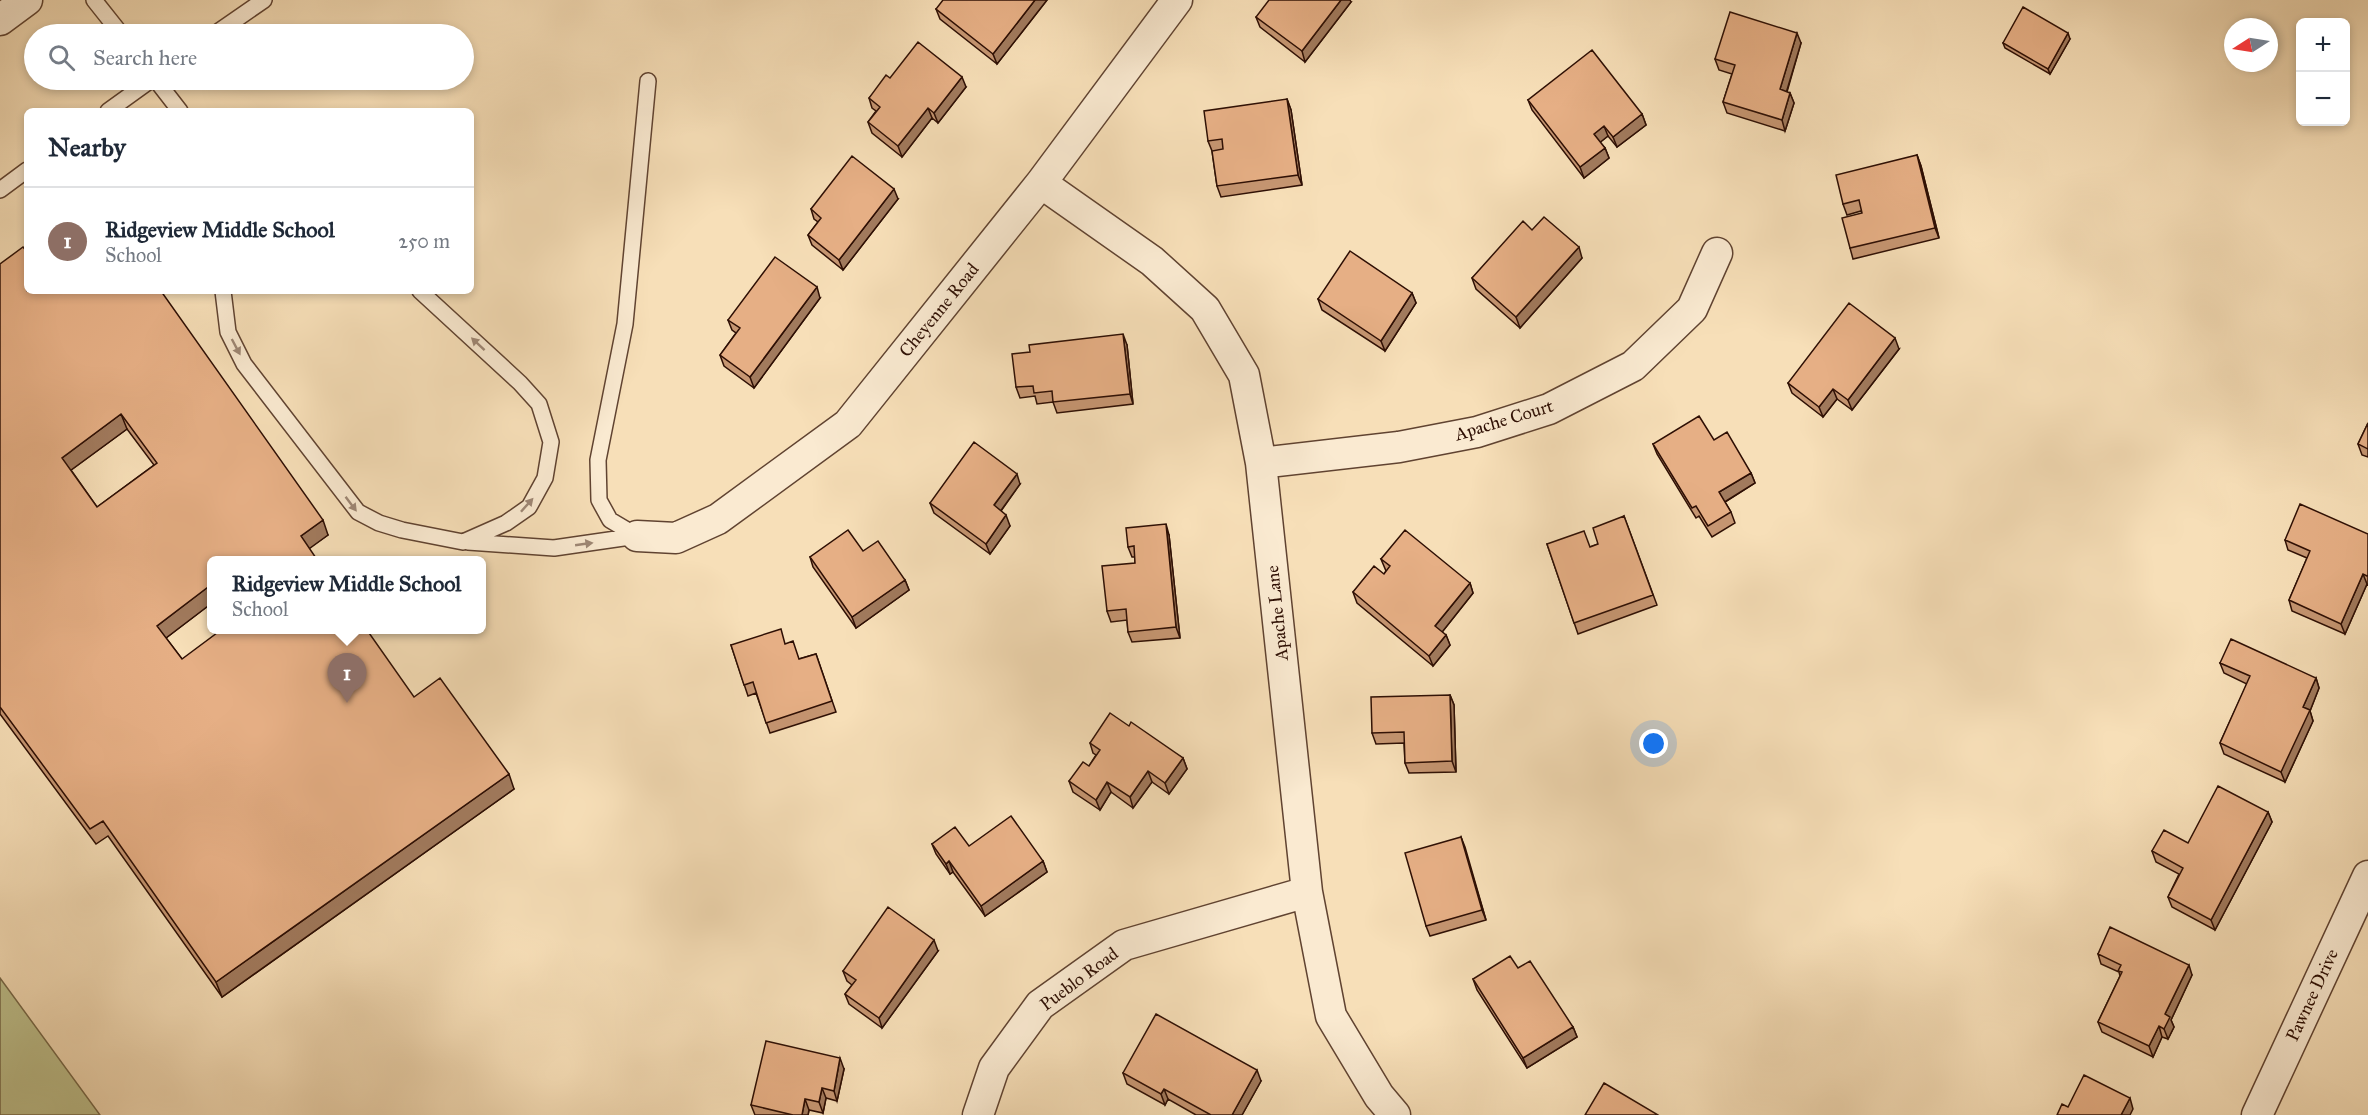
<!DOCTYPE html>
<meta charset="utf-8">
<style>
body{margin:0;font-family:"IM FELL Great Primer",serif;background:#f2f2f3;color:#1f2937}
.controls{position:absolute;right:18px;top:18px;display:grid;overflow:hidden;border-radius:9px;box-shadow:0 3px 9px #0003}
.controls button{width:54px;height:54px;display:grid;place-items:center;padding:0;border:0;border-bottom:2px solid #e0e1e3;background:#fff;color:#1f2937;font:30px sans-serif}
.compass{position:absolute;left:2224px;top:18px;width:54px;height:54px;border-radius:50%;background:#fff;box-shadow:0 3px 9px #0003;rotate:258deg}
.you{position:absolute;left:1654px;top:744px;width:21px;height:21px;margin:-15px;border:4px solid #fff;border-radius:50%;background:#1a73e8;box-shadow:0 0 0 9px #1a73e833}
.badge{display:grid;place-items:center;width:39px;height:39px;border-radius:50%;background:#8f2418;color:#fff;font-size:20px;font-weight:700}
.pin{position:absolute;translate:-50% -50px;filter:drop-shadow(0 2px 3px #0008)}
.pin::after{content:'';position:absolute;top:32px;width:21px;height:18px;background:inherit;clip-path:polygon(0 0,100% 0,50% 100%)}
.popup{position:absolute;left:207px;top:556px;width:279px;height:78px;box-sizing:border-box;display:grid;place-content:center;border-radius:9px;background:#fff;filter:drop-shadow(0 2px 4px #0005);font-size:20px;white-space:nowrap;color:#747a83}
.popup b{font-size:22px;color:#1f2937}
.popup::after{content:'';position:absolute;left:50%;top:100%;margin-left:-12px;border:12px solid transparent;border-top-color:#fff}
.list{margin:0;padding:0;list-style:none}
h2{display:flex;justify-content:space-between;align-items:center;height:78px;margin:0;padding:0 24px;font-size:26px}
h2 small{font-size:20px;font-weight:400;color:#747a83}
.list li{display:grid;grid-template-columns:39px 1fr auto;gap:18px;align-items:center;box-sizing:border-box;height:108px;padding:0 24px;border-top:2px solid #e0e1e3}
.list b{display:block;font-size:22px;white-space:nowrap}
.list p{margin:0;font-size:20px;white-space:nowrap;color:#747a83}
.list em{font-size:20px;font-style:normal;color:#747a83}
.icon{flex:none;width:33px;height:33px;fill:none;stroke:currentColor;stroke-width:2;stroke-linecap:round;stroke-linejoin:round}
.map{position:relative;flex:none;width:2368px;height:1115px;overflow:hidden}
.search{position:absolute;background:#fff;box-shadow:0 3px 9px #0003;left:24px;top:24px;width:450px;height:66px;display:flex;align-items:center;gap:15px;box-sizing:border-box;padding:0 21px;border-radius:33px;color:#747a83;font-size:22px}
.panel{position:absolute;background:#fff;box-shadow:0 3px 9px #0003;left:24px;top:108px;width:450px;height:186px;border-radius:9px}
.map>svg:first-child{display:block}
</style>
<div class="map">
<svg width="2368" height="1115" viewBox="0 0 2368 1115">
<rect width="100%" height="100%" fill="#f7dfb8"/>
<filter id="stains"><feTurbulence type="fractalNoise" baseFrequency=".00333" numOctaves="4"/><feColorMatrix values="0 0 0 0 .2 0 0 0 0 .09 0 0 0 0 .02 0 0 0 .5 -.17"/></filter>
<radialGradient id="worn" r=".72"><stop offset=".6" stop-color="#630" stop-opacity="0"/><stop offset="1" stop-color="#630" stop-opacity=".3"/></radialGradient>
<!-- green -->
<path fill="#bec18d" stroke="#766848" stroke-width="1.5" d="M0 978 100 1115H0Z"/>
<g fill="none" stroke-linecap="round" stroke-linejoin="round">
<defs>
<path id="service" d="M94 0 121 34
M215 34 264 0
M156 80 180 111
M108 111 151 80
M0 190 27 170
M223 291 228 332 244 364 358 512 379 523 402 530 463 542 506 523 529 507 545 478 551 442 539 404 520 383 420 291
M637 536 610 520 599 500 598 460 625 324 648 81
M468 542 554 548 637 536"/>
<path id="minor" d="M0 20 27 0
M1041 183 1152 261 1205 309 1244 375 1261 463 1307 892 1331 1016 1379 1096 1395 1115
M1261 463 1399 447 1477 432 1549 409 1633 366 1692 309 1717 253
M637 536 676 538 718 519 848 424 1041 183 1177 0
M978 1115 994 1068 1040 1005 1124 945 1307 892
M2257 1115 2368 876"/>
</defs>
<!-- service casing -->
<use href="#service" stroke="#604331" stroke-width="18"/>
<!-- minor casing -->
<use href="#minor" stroke="#604331" stroke-width="33"/>
<!-- service -->
<use href="#service" stroke="#faead1" stroke-width="15"/>
<!-- minor -->
<use href="#minor" stroke="#faead1" stroke-width="30"/>
</g>
<!-- wall -->
<path fill="#c69672" stroke="#2e0f04" stroke-width="1.5" fill-rule="evenodd" d="M1047 0 997 64 940 19 936 9Z
M1351 2 1305 62 1260 27 1256 17Z
M2070 39 2050 74 2005 48 2003 43Z
M1801 43 1787 92 1790 93 1794 103 1785 131 1727 113 1723 102 1732 74 1719 70 1715 59Z
M890 78 966 87 938 123 932 118 902 157 872 133 868 122 876 111 872 108 869 98Z
M1287 99 1291 110 1302 185 1221 197 1217 186 1212 151 1208 141Z
M1528 100 1642 114 1646 125 1617 147 1608 136 1600 142 1605 148 1609 158 1584 178 1532 110Z
M1917 155 1921 166 1939 238 1853 259 1850 248 1862 213 1861 211 1847 215 1843 204Z
M898 199 843 270 812 245 808 235 818 222 814 219 811 209Z
M1532 230 1582 258 1520 328 1476 289 1472 278Z
M0 264 27 291 328 535 309 548 212 561V603L166 638 182 659 414 697 514 789 222 997 108 836 96 844 0 714ZM127 429 154 465 97 507 71 470Z
M1412 293 1416 303 1385 351 1322 310 1318 299Z
M820 298 754 388 724 366 720 355 736 333 732 330 728 320Z
M1127 345 1133 404 1057 413 1053 402 1037 404 1035 396 1020 398 1016 387Z
M1899 349 1852 410 1837 399 1823 417 1792 393 1788 383Z
M2368 423V457L2362 455 2358 444Z
M1714 440 1751 473 1755 483 1725 502 1731 512 1735 523 1712 537 1699 516 1696 518 1657 454 1653 444Z
M1020 484 1001 511 1010 526 990 554 934 513 930 503Z
M1624 516 1657 605 1578 634 1547 544 1590 547 1598 544Z
M2368 534V585L2367 584 2345 634 2292 611 2289 600 2307 558 2288 550 2285 540Z
M1169 535 1180 638 1132 642 1128 632 1127 620 1111 622 1107 611 1135 563V557H1132L1128 547Z
M863 551 905 580 909 590 856 628 813 567 810 557Z
M1381 559 1470 583 1473 593 1442 632 1446 635 1450 645 1433 666 1357 603 1353 592 1384 574 1386 571Z
M786 644 799 659 816 654 836 712 770 733 756 693 748 696 731 645Z
M2220 663 2316 678 2319 688 2310 711 2313 721 2285 782 2224 754 2220 743 2247 684 2224 673Z
M1450 695 1454 705 1456 772 1409 773 1405 763 1404 743 1376 744 1372 733Z
M1129 726 1183 758 1187 769 1169 794 1152 782 1133 808 1111 792 1100 810 1073 792 1069 781 1089 766 1096 755 1093 753 1090 743Z
M2268 812 2272 822 2215 930 2172 907 2168 897 2179 874 2156 862 2152 851 2188 843Z
M1461 837 1486 920 1430 936 1426 926Z
M932 844 969 846 1043 861 1047 872 985 916 953 872 950 874 936 854Z
M938 951 882 1028 849 1004 845 994 852 985 847 981 843 971Z
M2098 954 2192 975 2171 1020 2174 1027 2168 1039 2162 1037 2153 1057 2102 1032 2098 1022 2120 976 2119 972 2101 964Z
M1518 968 1573 1027 1577 1037 1527 1068 1477 990 1473 979Z
M844 1069 837 1101 826 1098 823 1113 809 1110 808 1115H755L751 1105Z
M1123 1073 1261 1081 1242 1115H1196L1168 1099 1165 1105 1127 1084Z"/>
<!-- shaded-wall -->
<path fill="#a17a5d" stroke="#2e0f04" stroke-width="1.5" d="M1035 0H1047L997 64 993 54Z
M1341 0H1350L1351 2 1305 62 1302 51Z
M1797 33 1801 43 1784 100 1780 89Z
M2068 33 2070 39 2050 74 2048 69Z
M962 77 966 87 938 123 934 113Z
M1790 93 1794 103 1785 131 1782 120Z
M1287 99 1291 110 1302 185 1298 175Z
M928 108 932 118 902 157 898 146Z
M1642 114 1646 125 1617 147 1613 137Z
M1604 126 1608 136 1598 144 1594 134Z
M1605 148 1609 158 1584 178 1580 167Z
M1917 155 1921 166 1939 238 1935 228Z
M894 189 898 199 843 270 839 260Z
M1579 247 1582 258 1520 328 1516 317Z
M817 287 820 298 754 388 750 377Z
M1412 293 1416 303 1385 351 1381 341Z
M1123 334 1127 345 1133 404 1130 394Z
M1895 338 1899 349 1852 410 1848 400Z
M1833 389 1837 399 1823 417 1819 407Z
M121 414 127 429 67 473 62 458Z
M1751 473 1755 483 1723 503 1719 492Z
M1017 474 1020 484 997 516 994 505Z
M1006 515 1010 526 990 554 986 544Z
M323 520 328 535 306 551 301 536Z
M1166 524 1169 535 1180 638 1176 627Z
M2363 574 2367 584 2345 634 2341 624Z
M905 580 909 590 856 628 852 617Z
M1470 583 1473 593 1439 636 1435 626Z
M212 584V603L162 641 157 626Z
M1446 635 1450 645 1433 666 1429 656Z
M2316 678 2319 688 2310 711 2313 721 2285 782 2281 772 2303 707Z
M1450 695 1454 705 1456 772 1452 761Z
M1183 758 1187 769 1169 794 1165 783Z
M1148 771 1152 782 1133 808 1130 797Z
M509 774 514 789 222 997 216 982Z
M1107 782 1111 792 1100 810 1096 800Z
M2268 812 2272 822 2215 930 2211 920Z
M1461 837 1465 847 1486 920 1482 910Z
M949 861 953 872 950 874 946 864Z
M1043 861 1047 872 985 916 981 906Z
M934 940 938 951 882 1028 879 1018Z
M2189 965 2192 975 2171 1020 2174 1027 2168 1039 2164 1029 2165 1014Z
M2159 1026 2162 1037 2153 1057 2149 1046Z
M1573 1027 1577 1037 1527 1068 1523 1058Z
M840 1058 844 1069 837 1101 834 1091Z
M1257 1070 1261 1081 1242 1115H1232Z
M822 1088 826 1098 823 1113 819 1102Z
M1164 1089 1168 1099 1165 1105 1161 1094Z
M2130 1098 2133 1109 2130 1115H2121Z
M805 1099 809 1110 808 1115H802Z"/>
<!-- building -->
<path fill="#e6af85" stroke="#2e0f04" stroke-width="1.5" fill-rule="evenodd" d="M943 0H1035L993 54 936 9Z
M1269 0H1341L1302 51 1256 17Z
M2023 7 2068 33 2048 69 2003 43Z
M1730 12 1797 33 1780 89 1790 93 1782 120 1723 102 1735 65 1715 59Z
M918 42 962 77 934 113 928 108 898 146 868 122 880 107 869 98 886 75 890 78Z
M1592 50 1642 114 1613 137 1604 126 1594 134 1605 148 1580 167 1528 100Z
M1287 99 1298 175 1217 186 1212 151 1223 149 1222 139 1208 141 1204 111Z
M1917 155 1935 228 1850 248 1842 218 1862 213 1859 200 1843 204 1836 175Z
M852 156 894 189 839 260 808 235 821 218 811 209Z
M1544 217 1579 247 1516 317 1472 278 1523 221 1532 230Z
M23 247 27 252V291H161L323 520 301 536 318 561H212V584L157 626 182 659 221 630H367L414 697 440 678 509 774 216 982 103 821 90 829 0 707V264ZM121 414 157 463 97 507 62 458Z
M1350 251 1412 293 1381 341 1318 299Z
M775 257 817 287 750 377 720 355 740 328 728 320Z
M1849 303 1895 338 1848 400 1833 389 1819 407 1788 383Z
M1123 334 1130 394 1053 402 1052 391 1034 393 1033 386 1016 387 1012 354 1030 352 1029 345Z
M1699 416 1714 440 1727 432 1751 473 1719 492 1731 512 1708 526 1696 506 1692 508 1653 444Z
M2368 423V449L2358 444Z
M974 442 1017 474 994 505 1006 515 986 544 930 503Z
M2300 504 2368 534V575L2367 576 2363 574 2341 624 2289 600 2310 551 2285 540Z
M1624 516 1653 595 1574 623 1547 544 1584 531 1590 547 1598 544 1593 528Z
M1166 524 1176 627 1128 632 1126 609 1107 611 1102 566 1135 563 1134 546 1128 547 1126 528Z
M848 530 863 551 878 541 905 580 852 617 810 557Z
M1405 530 1470 583 1435 626 1446 635 1429 656 1353 592 1374 566 1384 574 1390 566 1381 559Z
M781 629 785 644 793 641 799 659 816 654 832 701 766 723 753 682 744 685 731 645Z
M2231 639 2316 678 2303 707 2310 710 2281 772 2220 743 2250 676 2220 663Z
M1450 695 1452 761 1405 763 1404 732 1372 733 1371 697Z
M1110 713 1129 726 1131 722 1183 758 1165 783 1148 771 1130 797 1107 782 1096 800 1069 781 1083 762 1089 766 1100 750 1090 743Z
M2218 786 2268 812 2211 920 2168 897 2183 868 2152 851 2164 830 2188 843Z
M1011 816 1043 861 981 906 949 861 946 864 932 844 955 827 969 846Z
M1461 837 1482 910 1426 926 1405 853Z
M888 907 934 940 879 1018 845 994 856 980 843 971Z
M2110 927 2189 965 2165 1014 2170 1017 2164 1029 2159 1026 2149 1046 2098 1022 2122 972 2118 971 2121 965 2098 954Z
M1510 956 1518 968 1530 961 1573 1027 1523 1058 1473 979Z
M1156 1014 1257 1070 1232 1115H1211L1164 1089 1161 1094 1123 1073Z
M766 1041 840 1058 834 1091 822 1088 819 1102 805 1099 802 1115H793L751 1105Z
M2084 1075 2130 1098 2121 1115H2057L2062 1104 2068 1107Z
M1604 1083 1658 1115H1585Z"/>
<!-- one-way arrows -->
<defs><path id="oneway-solid" d="M-6-.8H1V-3.2L6.5 0L1 3.2V.8H-6Z" transform="scale(1.5)"/></defs>
<g fill="#9e8775">
<use href="#oneway-solid" transform="translate(478 344) rotate(-137)"/>
<use href="#oneway-solid" transform="translate(236 347) rotate(62)"/>
<use href="#oneway-solid" transform="translate(351 504) rotate(53)"/>
<use href="#oneway-solid" transform="translate(527 505) rotate(-48)"/>
<use href="#oneway-solid" transform="translate(584 544) rotate(-8)"/>
</g>
<g text-anchor="middle" stroke-width="5" stroke-linejoin="round" paint-order="stroke">
<!-- street labels -->
<g font-size="18" fill="#2e0f04" stroke="#faead1">
<text transform="translate(939 310) rotate(-51)" y="6">Cheyenne Road</text>
<text transform="translate(1504 420) rotate(-17)" y="6">Apache Court</text>
<text transform="translate(1277 613) rotate(-96)" y="6">Apache Lane</text>
<text transform="translate(1079 979) rotate(-37)" y="6">Pueblo Road</text>
<text transform="translate(2312 995) rotate(-65)" y="6">Pawnee Drive</text>
</g>
</g>
<rect width="100%" height="100%" filter="url(#stains)"/>
<rect width="100%" height="100%" fill="url(#worn)"/>
</svg>
<div class="controls">
<button>+</button>
<button>−</button>
</div>
<svg class="compass" viewBox="-18 -18 36 36"><path d="M0-13l5 13h-10z" fill="#e53935"/><path d="M0 13l5-13h-10z" fill="#747a83"/></svg>
<div class="you"></div>
<div class="pin badge" style="left:347px;top:703px;background:#8d6e63">1</div>
<div class="popup"><b>Ridgeview Middle School</b>School</div>
<div class="search"><svg class="icon" aria-label="search" viewBox="0 0 24 24"><circle cx="10" cy="10" r="6"/><path d="M15 15l6 6"/></svg>Search here</div>
<section class="panel">
<h2>Nearby<small></small></h2>
<ul class="list">
<li><span class="badge" style="background:#8d6e63">1</span><div><b>Ridgeview Middle School</b><p>School</p></div><em>250 m</em></li>
</ul>
</section>
</div>
